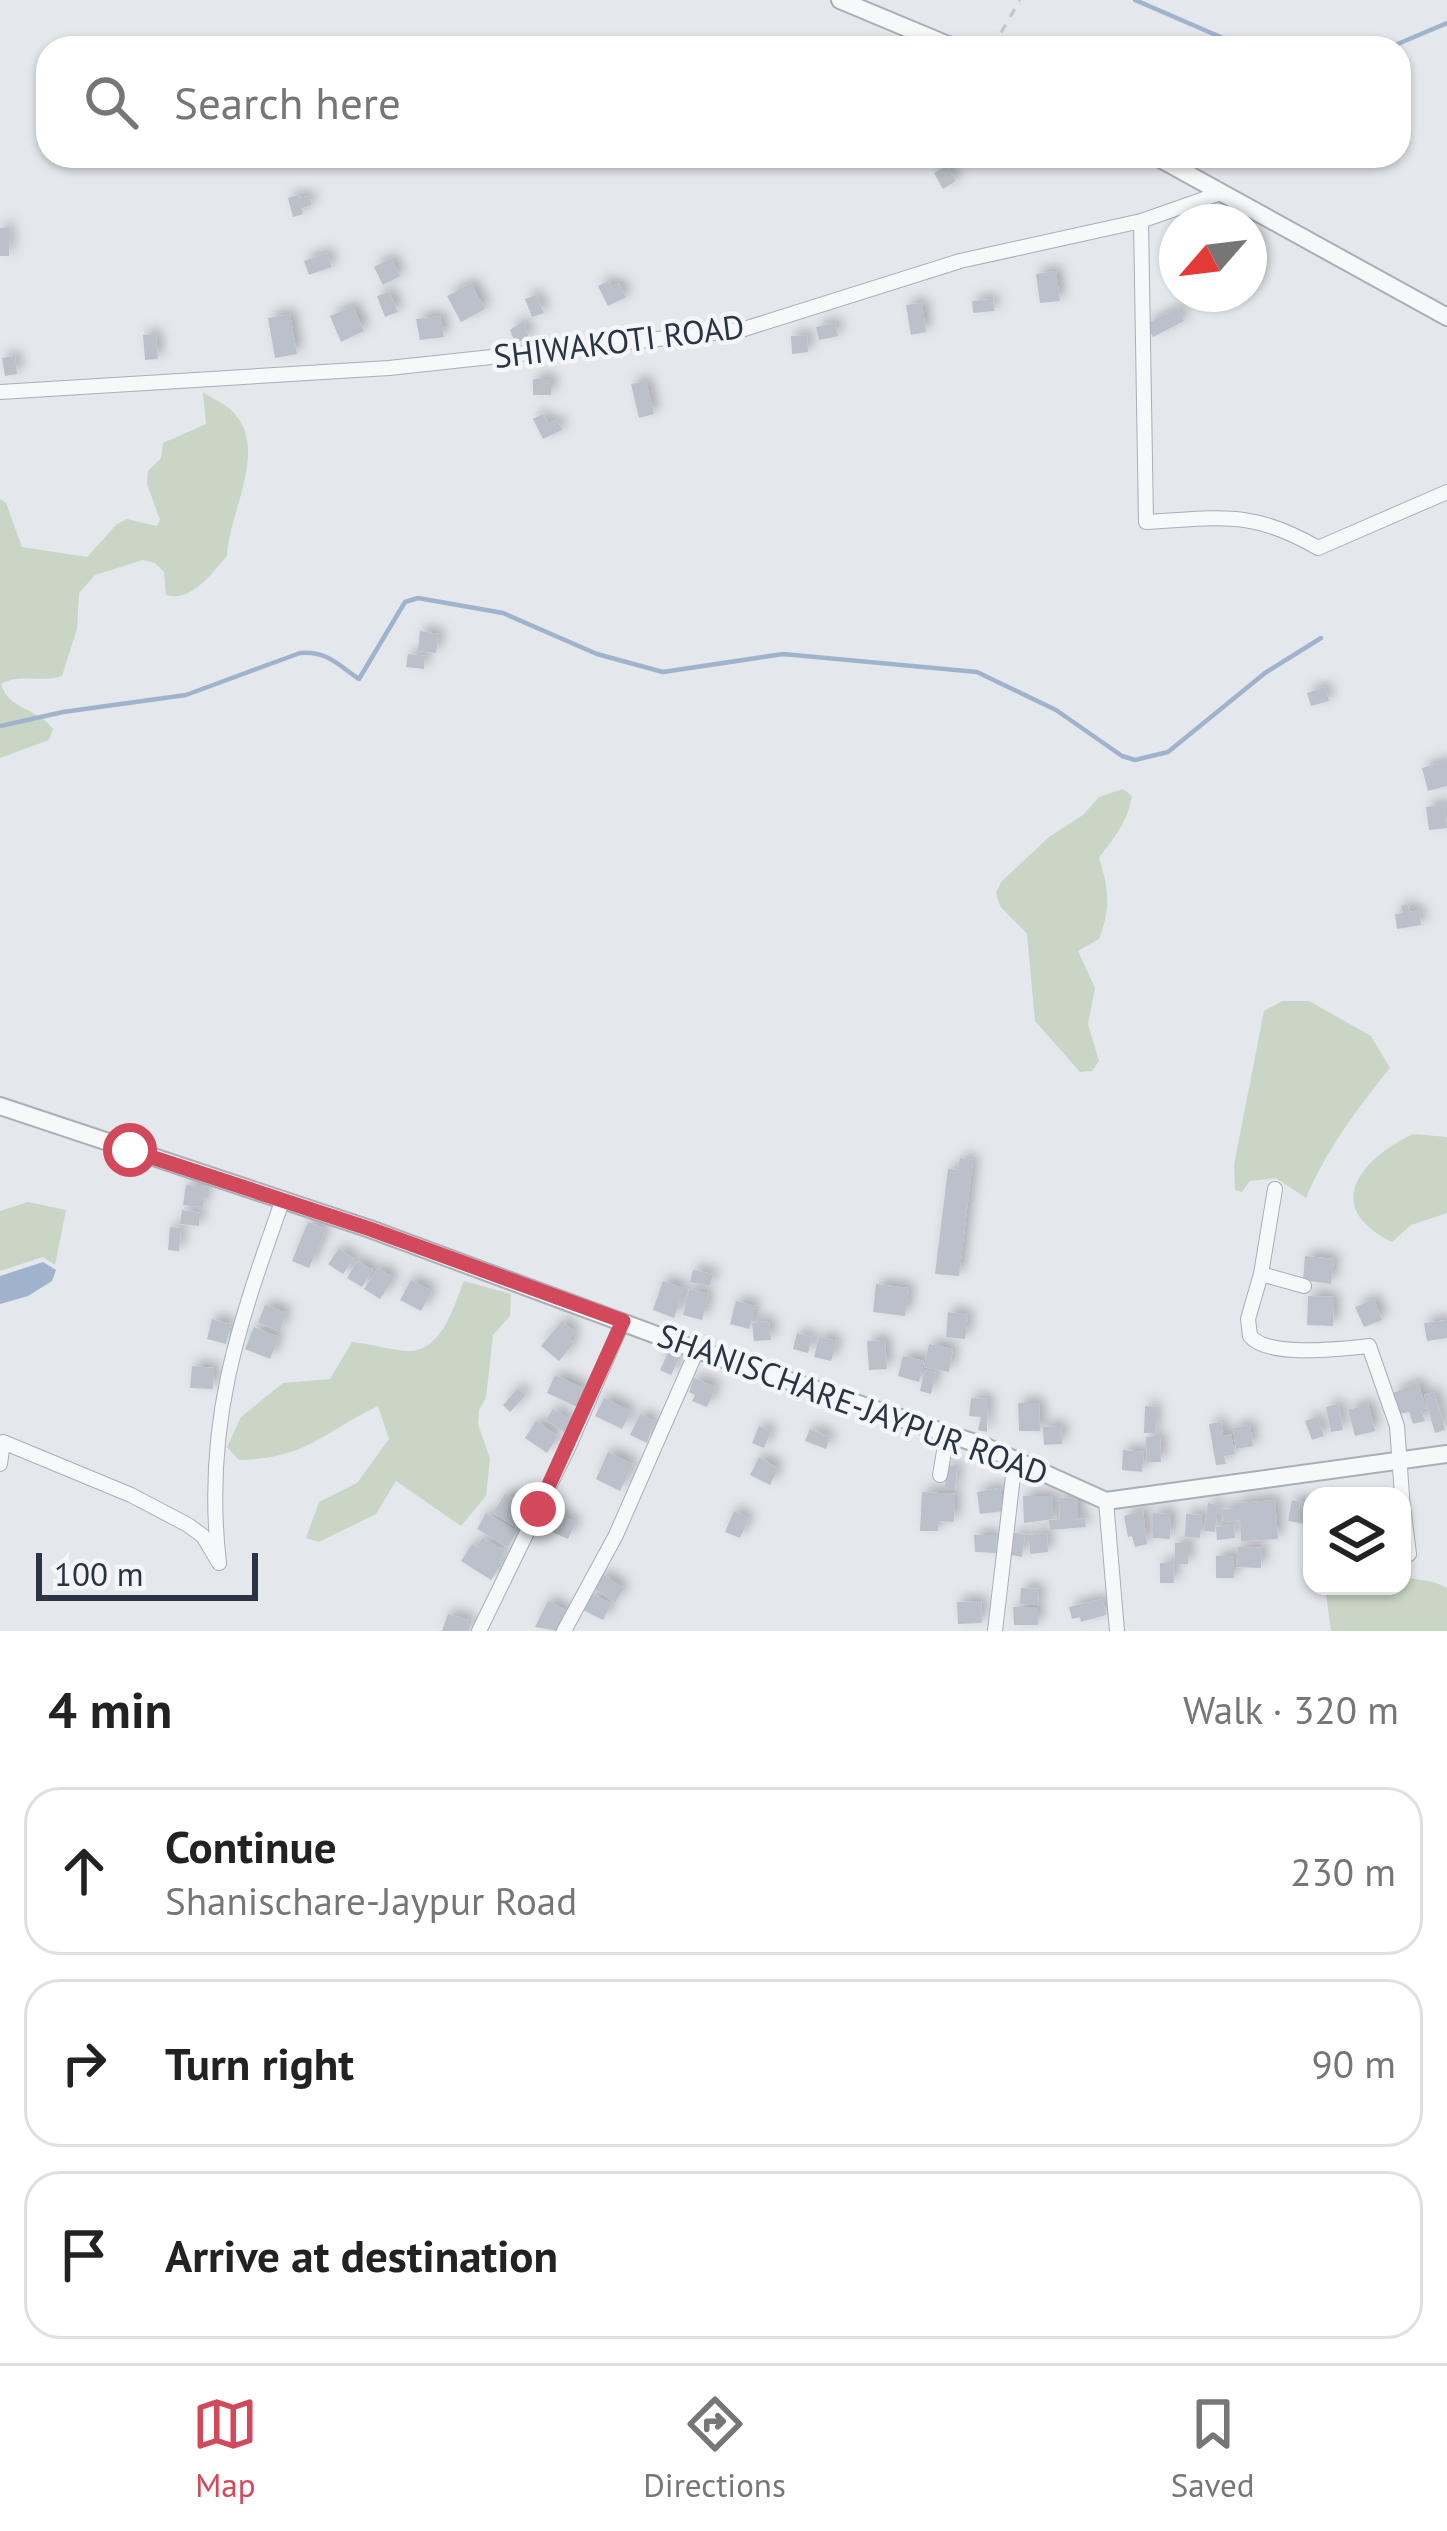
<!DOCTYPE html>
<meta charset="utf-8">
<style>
body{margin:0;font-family:"PT Sans",sans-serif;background:#f6f6f6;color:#222}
.controls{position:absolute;right:36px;bottom:36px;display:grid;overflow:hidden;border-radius:24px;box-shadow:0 3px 9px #0004}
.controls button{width:108px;height:108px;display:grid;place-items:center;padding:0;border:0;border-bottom:3px solid #e0e0e0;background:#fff;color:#222;font:60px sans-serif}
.compass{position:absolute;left:1159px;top:204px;width:108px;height:108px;border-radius:50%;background:#fff;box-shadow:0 3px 9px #0004;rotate:242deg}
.scale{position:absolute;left:36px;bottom:30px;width:222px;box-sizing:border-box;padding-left:12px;border:6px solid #2b3445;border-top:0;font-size:33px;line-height:42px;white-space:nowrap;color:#2b3445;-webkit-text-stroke:9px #f4f6f9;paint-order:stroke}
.stop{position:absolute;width:36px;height:36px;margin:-27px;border:9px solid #d1495b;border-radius:50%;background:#fff}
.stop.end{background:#d1495b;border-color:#fff;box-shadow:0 3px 12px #0008}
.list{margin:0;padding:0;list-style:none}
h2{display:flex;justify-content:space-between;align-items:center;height:156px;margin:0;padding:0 48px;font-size:51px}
h2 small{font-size:39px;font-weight:400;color:#767676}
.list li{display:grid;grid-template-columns:78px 1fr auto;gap:36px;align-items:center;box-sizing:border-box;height:168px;margin:0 24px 24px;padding:0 24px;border:3px solid #e0e0e0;border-radius:36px}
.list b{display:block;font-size:45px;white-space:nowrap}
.list p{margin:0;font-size:39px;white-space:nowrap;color:#767676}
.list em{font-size:39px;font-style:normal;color:#767676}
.icon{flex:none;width:66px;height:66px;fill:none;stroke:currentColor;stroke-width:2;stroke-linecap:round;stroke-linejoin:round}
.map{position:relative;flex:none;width:1447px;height:1631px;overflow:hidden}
.search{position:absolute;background:#fff;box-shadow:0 3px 9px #0004;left:36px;right:36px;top:36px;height:132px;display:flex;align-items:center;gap:30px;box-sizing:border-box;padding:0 42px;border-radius:36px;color:#767676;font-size:45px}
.sheet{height:732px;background:#fff}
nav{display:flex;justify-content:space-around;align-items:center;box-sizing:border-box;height:168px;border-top:3px solid #e0e0e0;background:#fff;font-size:33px;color:#767676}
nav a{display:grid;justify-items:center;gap:6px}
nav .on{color:#d1495b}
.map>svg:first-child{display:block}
</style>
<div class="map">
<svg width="1447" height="1631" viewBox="0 0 1447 1631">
<defs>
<filter id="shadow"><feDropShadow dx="5.5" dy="-5.5" stdDeviation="6" flood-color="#0004"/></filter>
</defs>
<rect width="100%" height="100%" fill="#e4e7ec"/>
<!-- green -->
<path fill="#c9d6c5" d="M203 392C213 399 228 405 235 414 268 452 228 515 227 556 211 574 191 603 166 595L164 572 155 563 143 560 95 575 79 593 77 629 62 676C41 683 19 673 1 684 9 711 37 707 53 729L49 740 0 758V499L6 503 22 547 87 557 117 524 127 519 157 526 160 520 147 484 148 471 161 458 163 443 206 424Z
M1123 789 1132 796C1128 821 1114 838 1099 858 1109 889 1111 908 1099 939L1078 951 1095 988 1088 1024 1099 1061 1092 1071 1080 1072 1035 1021 1027 934 1000 906 996 893 1001 882 1049 837 1083 815 1099 797Z
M1282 1001H1309L1371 1036 1390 1068C1356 1110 1327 1149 1306 1198L1276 1178 1250 1181 1242 1192 1235 1190 1234 1165 1264 1011Z
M1413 1134 1447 1137V1213L1411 1225 1392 1242C1321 1207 1360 1159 1413 1134Z
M28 1202 66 1210 55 1265 43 1257 0 1271V1211Z
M464 1281 511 1294 510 1316 493 1335 486 1398 479 1410 478 1424 490 1459 486 1496 461 1526 396 1481 376 1514 319 1542 306 1538 319 1502 357 1483 389 1439 378 1406C321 1433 309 1458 239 1460L227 1447 241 1417 283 1383 330 1379 352 1342C368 1343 397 1352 412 1351 443 1348 454 1305 464 1281Z
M1402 1577 1434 1582 1447 1588V1631H1331L1325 1586H1402Z"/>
<!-- water -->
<path fill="#9fb4cc" d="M43 1262 56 1270 52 1281 28 1296 0 1304V1276Z"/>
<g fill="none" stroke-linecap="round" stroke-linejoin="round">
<!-- stream -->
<path stroke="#9fb4cc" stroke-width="4.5" d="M1135 0 1246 48
M1388 48 1447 23
M0 726 63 712 186 695 300 653C328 651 338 665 359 679L405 602 418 598 503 613 597 654 663 672 783 654 977 672 1056 710 1122 756 1135 760 1168 752 1265 673 1321 638"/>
</g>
<!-- building -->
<path fill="#bbc0ca" filter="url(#shadow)" d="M947 166 956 181 943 189 934 173Z
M298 195 299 198 309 196 312 205 302 208 303 214 293 217 288 198Z
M9 227V256H0V228Z
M327 253 332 267 309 275 304 261Z
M391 258 400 276 383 285 374 267Z
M1056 271 1060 301 1040 303 1036 274Z
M608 281 611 287 619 283 626 297 608 306 598 286Z
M471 283 485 309 461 322 447 296Z
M389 292 398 312 385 317 377 296Z
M536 295 544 313 532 317 525 299Z
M993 299 994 311 973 313 972 301Z
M922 303 926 332 911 335 906 305Z
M353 306 364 331 341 342 330 316Z
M1178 308 1184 321 1153 337 1146 324Z
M290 314 297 354 275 358 268 318Z
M440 316 444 337 420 340 416 319Z
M523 321 529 338 515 343 510 330Z
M835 323 838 336 819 340 816 327Z
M143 335H156L158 359 145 360Z
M807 335 808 352 792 354 791 336Z
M15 356 17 374 5 376 2 358Z
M533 379H551V395H533Z
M646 381 654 414 639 418 631 384Z
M543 414 548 424 557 420 562 430 543 439 533 419Z
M420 631 439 634 436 653 418 651Z
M408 654 425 656 424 669 406 667Z
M1325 687 1329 701 1311 706 1307 693Z
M1447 761V786L1428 791 1422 768Z
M1445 804 1447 828 1429 830 1426 807Z
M1407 904 1410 912 1419 910 1421 925 1397 929 1395 914 1403 913 1401 906Z
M960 1158 973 1160 959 1276 935 1274 948 1169 958 1170Z
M186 1185 206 1187 203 1207 183 1205Z
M182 1210 200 1213 199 1226 180 1224Z
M308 1222 326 1229 309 1268 292 1261Z
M170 1227 181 1228 179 1251 168 1250Z
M339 1249 354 1259 343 1274 328 1264Z
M1305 1256 1334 1259 1331 1284 1303 1280Z
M357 1261 373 1270 362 1287 347 1278Z
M378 1268 394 1278 380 1299 364 1289Z
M693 1270 713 1274 710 1286 690 1282Z
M411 1280 432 1291 421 1311 400 1300Z
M663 1281 684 1288 674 1318 653 1310Z
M876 1284 909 1288 905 1316 873 1312Z
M689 1289 709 1294 702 1320 683 1315Z
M1308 1296 1334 1297 1333 1326 1307 1325Z
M1374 1299 1382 1320 1364 1327 1355 1307Z
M736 1301 755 1306 749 1329 730 1324Z
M265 1305 286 1312 280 1331 258 1323Z
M948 1312 968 1315 965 1339 946 1337Z
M212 1319 231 1324 226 1344 207 1339Z
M1447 1320V1338L1427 1341 1424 1323Z
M562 1321 575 1332 569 1339 574 1343 559 1361 541 1346Z
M769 1321 771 1340 754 1341 752 1323Z
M254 1327 279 1337 270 1359 245 1349Z
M797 1333 812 1337 808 1353 793 1349Z
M819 1337 837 1341 831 1361 814 1357Z
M885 1340 887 1369 869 1370 867 1341Z
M929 1344 953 1349 949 1372 924 1367Z
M668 1353 679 1358 671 1375 660 1370Z
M903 1356 924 1361 919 1382 898 1376Z
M192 1366 214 1368 213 1389 190 1388Z
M925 1370 936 1373 931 1394 920 1391Z
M555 1375 585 1389 577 1407 547 1393Z
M694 1378 716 1387 707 1407 692 1401 695 1395 689 1392Z
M1418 1382 1426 1408 1421 1410 1425 1421 1413 1424 1409 1412 1400 1414 1393 1393Z
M518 1388 526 1395 510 1412 503 1405Z
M1434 1392 1445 1430 1435 1433 1424 1395Z
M604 1398 631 1411 622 1429 595 1416Z
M971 1398 988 1399 987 1432 978 1430 981 1417 969 1416Z
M1018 1403H1039L1040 1431H1019Z
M1338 1404 1343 1430 1331 1432 1326 1407Z
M1368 1404 1375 1431 1355 1436 1348 1410Z
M1145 1406 1155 1407V1433H1144Z
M553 1409 571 1421 564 1432 546 1420Z
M640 1414 654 1421 647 1443 630 1435Z
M1317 1417 1324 1436 1312 1440 1305 1421Z
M536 1421 558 1436 547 1453 525 1438Z
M1221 1422 1223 1436 1231 1434 1235 1454 1224 1456 1226 1464 1216 1465 1209 1424Z
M1250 1425 1253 1446 1236 1449 1233 1428Z
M759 1426 771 1431 764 1448 752 1443Z
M1061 1426 1062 1444 1044 1445 1043 1427Z
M810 1429 830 1437 826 1449 805 1441Z
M1146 1437H1160L1161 1462H1147Z
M1123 1450 1144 1452 1142 1472 1122 1470Z
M608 1452 633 1464 620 1491 596 1479Z
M759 1457 778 1468 770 1485 750 1475Z
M946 1466H957L955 1490H945Z
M1000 1488 1004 1511 980 1514 977 1492Z
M922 1492 955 1494 954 1522 939 1521 938 1531H920Z
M505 1494 532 1511 520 1530 493 1513Z
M1023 1496H1053V1519L1024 1523Z
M1078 1497V1518L1073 1520 1085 1518 1086 1527 1050 1530 1049 1520 1064 1519H1060L1059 1498Z
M1275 1500 1278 1539 1241 1541 1240 1520 1223 1522 1222 1509 1238 1508V1503Z
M1292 1500 1308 1503 1305 1524 1288 1521Z
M1208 1503 1218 1505 1215 1532 1204 1531Z
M1143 1510 1147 1544 1135 1547 1132 1536 1128 1537 1124 1516Z
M734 1511 749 1518 740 1538 725 1532Z
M486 1513 517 1531 508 1547 477 1529Z
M1153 1513 1171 1514 1170 1539 1153 1538Z
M558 1514 576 1522 568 1539 550 1531Z
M1186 1514 1202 1515 1200 1538 1185 1537Z
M1234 1525 1235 1538 1217 1540 1216 1527Z
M1014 1533 1025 1534 1022 1557 1011 1555Z
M1047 1533 1048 1552 1030 1554 1029 1535Z
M974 1535H996L997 1553 975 1552Z
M482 1538 505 1551 500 1560 477 1546Z
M1175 1543H1188V1564H1175Z
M472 1544 502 1563 491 1580 461 1561Z
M1238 1547 1262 1548 1261 1568 1236 1567Z
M1216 1556H1234V1578H1216Z
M1160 1563H1173L1174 1583H1160Z
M603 1574 624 1589 615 1602 593 1588Z
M1021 1588 1039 1589 1038 1605 1020 1604Z
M592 1593 611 1604 603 1620 583 1610Z
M1102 1599 1106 1615 1081 1622 1080 1617 1072 1619 1069 1607Z
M548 1601 568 1611 558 1631 535 1627Z
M981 1601 982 1623 958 1624 957 1602Z
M1013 1607H1038V1625H1014Z
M448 1614 472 1621 469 1631H442Z"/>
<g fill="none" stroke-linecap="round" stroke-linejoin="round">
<defs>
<path id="minor" d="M1141 221 1146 522C1220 518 1251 509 1318 548L1447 492
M0 392 389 368 741 330 960 261 1141 221 1221 193
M1275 1189 1261 1274 1248 1319 1250 1336C1268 1358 1341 1349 1369 1346L1397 1426 1402 1496
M1261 1274 1304 1286
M0 1464 3 1442 131 1495 188 1525 203 1536 219 1563C203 1424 238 1326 283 1199
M940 1475 947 1434
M1402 1498 1409 1554
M1106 1501 1117 1631
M479 1631 569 1446 623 1321
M564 1631 616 1535 697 1350
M995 1631 1015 1459"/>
<path id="tertiary" d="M840 0 955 48
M1155 156 1447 317
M0 1106 370 1229 697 1350 984 1446 1106 1501 1447 1454"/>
</defs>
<!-- minor casing -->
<use href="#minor" stroke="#a9aeb7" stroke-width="16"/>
<!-- tertiary casing -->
<use href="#tertiary" stroke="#a9aeb7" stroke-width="20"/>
<!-- path -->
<path stroke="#c2c5cb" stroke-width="3" stroke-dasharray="9 9" stroke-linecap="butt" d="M992 48 1020 0"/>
<!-- minor -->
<use href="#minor" stroke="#f7f8fa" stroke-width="14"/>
<!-- tertiary -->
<use href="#tertiary" stroke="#f7f8fa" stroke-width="16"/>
</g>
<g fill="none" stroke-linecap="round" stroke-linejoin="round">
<!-- route -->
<path stroke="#d1495b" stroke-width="15" d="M130 1150 370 1229 623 1321 538 1509"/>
</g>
<g text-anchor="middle" stroke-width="9" stroke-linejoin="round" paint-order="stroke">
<!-- street labels -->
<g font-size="33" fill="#2b3445" stroke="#f4f6f9">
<text transform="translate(619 341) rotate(-7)" y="12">SHIWAKOTI ROAD</text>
<text transform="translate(853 1404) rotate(20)" y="12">SHANISCHARE-JAYPUR ROAD</text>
</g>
</g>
</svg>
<div class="controls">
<button><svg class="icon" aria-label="layers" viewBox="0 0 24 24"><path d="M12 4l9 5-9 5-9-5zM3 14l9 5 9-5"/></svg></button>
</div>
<svg class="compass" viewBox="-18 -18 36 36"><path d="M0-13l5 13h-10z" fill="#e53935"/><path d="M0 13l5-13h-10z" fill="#767676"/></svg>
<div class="scale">100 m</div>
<div class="stop" style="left:130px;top:1150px"></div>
<div class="stop end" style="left:538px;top:1509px"></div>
<div class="search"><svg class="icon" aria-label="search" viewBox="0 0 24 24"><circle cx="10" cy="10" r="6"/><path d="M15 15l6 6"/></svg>Search here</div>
</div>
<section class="sheet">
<h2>4 min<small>Walk · 320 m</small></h2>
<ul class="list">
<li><svg class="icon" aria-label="ahead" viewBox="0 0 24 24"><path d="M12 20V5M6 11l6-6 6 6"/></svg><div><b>Continue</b><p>Shanischare-Jaypur Road</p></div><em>230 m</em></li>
<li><svg class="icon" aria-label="right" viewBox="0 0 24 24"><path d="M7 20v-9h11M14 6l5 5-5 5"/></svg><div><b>Turn right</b></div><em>90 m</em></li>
<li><svg class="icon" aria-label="arrive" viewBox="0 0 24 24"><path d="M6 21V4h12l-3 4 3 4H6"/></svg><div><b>Arrive at destination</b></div></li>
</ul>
</section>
<nav>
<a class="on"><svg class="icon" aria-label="map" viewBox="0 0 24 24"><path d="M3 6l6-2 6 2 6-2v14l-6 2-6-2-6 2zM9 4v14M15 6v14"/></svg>Map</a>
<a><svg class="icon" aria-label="directions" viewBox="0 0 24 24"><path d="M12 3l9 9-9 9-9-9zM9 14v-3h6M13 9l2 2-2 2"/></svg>Directions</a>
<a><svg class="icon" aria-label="saved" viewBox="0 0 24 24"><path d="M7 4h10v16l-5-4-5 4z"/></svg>Saved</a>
</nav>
